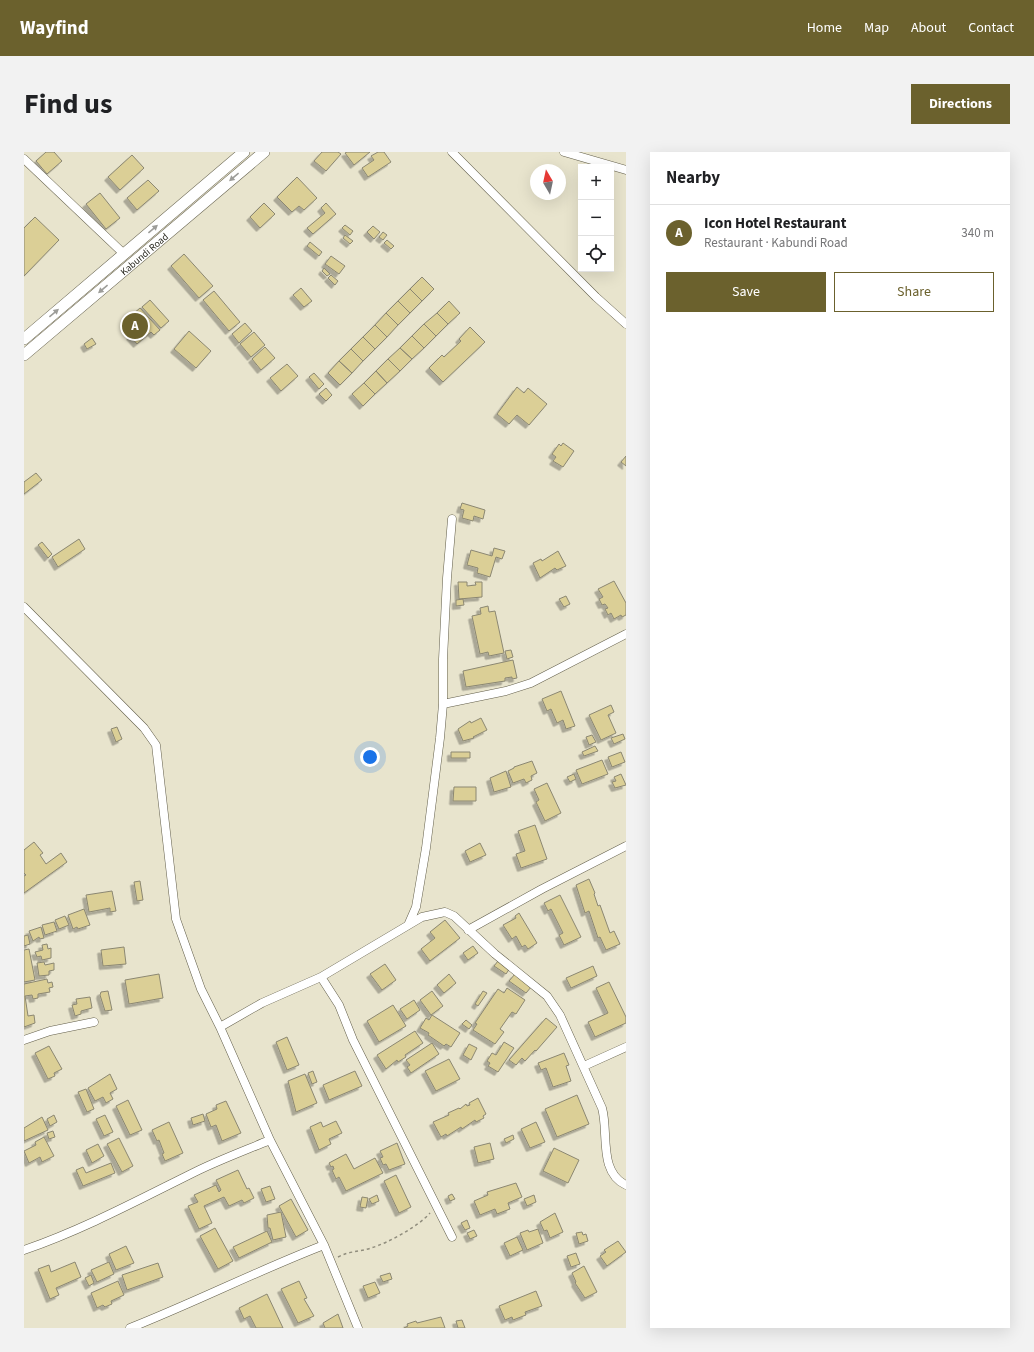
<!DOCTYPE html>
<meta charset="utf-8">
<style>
body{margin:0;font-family:"Source Sans 3",sans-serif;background:#f2f2f2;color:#202124}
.controls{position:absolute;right:12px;top:12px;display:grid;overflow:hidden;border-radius:0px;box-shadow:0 4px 16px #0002}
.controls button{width:36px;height:36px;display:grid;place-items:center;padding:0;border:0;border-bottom:1px solid #e0e0e0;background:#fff;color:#202124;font:20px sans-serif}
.compass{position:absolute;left:506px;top:12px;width:36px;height:36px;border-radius:50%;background:#fff;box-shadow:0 4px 16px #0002;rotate:351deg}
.you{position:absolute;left:346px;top:605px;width:14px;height:14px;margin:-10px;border:3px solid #fff;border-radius:50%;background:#1a73e8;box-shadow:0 0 0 6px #1a73e833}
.badge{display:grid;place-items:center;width:26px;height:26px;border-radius:50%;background:#6b612d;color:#fff;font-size:13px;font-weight:700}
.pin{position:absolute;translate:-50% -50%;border:2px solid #fff;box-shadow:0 1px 4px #0006}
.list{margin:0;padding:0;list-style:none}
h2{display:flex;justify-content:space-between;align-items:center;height:52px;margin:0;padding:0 16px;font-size:17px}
h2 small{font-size:13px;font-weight:400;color:#757577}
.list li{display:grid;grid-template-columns:26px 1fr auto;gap:12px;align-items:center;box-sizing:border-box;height:56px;padding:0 16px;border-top:1px solid #e0e0e0}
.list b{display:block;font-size:15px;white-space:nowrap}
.list p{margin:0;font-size:13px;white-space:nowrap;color:#757577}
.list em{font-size:13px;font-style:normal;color:#757577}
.actions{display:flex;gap:8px;padding:12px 16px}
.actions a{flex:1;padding:9px 0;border:1px solid #6b612d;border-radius:0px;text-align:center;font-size:14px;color:#6b612d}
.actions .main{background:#6b612d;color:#fff}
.icon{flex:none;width:22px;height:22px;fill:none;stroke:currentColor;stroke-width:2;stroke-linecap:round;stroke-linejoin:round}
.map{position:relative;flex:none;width:602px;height:1176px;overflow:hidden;border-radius:0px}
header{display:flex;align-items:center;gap:24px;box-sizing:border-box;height:56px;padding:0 20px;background:#6b612d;color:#fff}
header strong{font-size:19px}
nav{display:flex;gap:22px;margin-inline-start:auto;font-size:14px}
.intro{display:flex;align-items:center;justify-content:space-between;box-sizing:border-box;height:96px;padding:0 24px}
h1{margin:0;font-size:28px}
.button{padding:10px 18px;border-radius:0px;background:#6b612d;color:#fff;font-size:14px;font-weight:700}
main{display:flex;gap:24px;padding:0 24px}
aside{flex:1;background:#fff;border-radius:0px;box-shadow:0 4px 16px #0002}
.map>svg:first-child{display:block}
</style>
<header>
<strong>Wayfind</strong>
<nav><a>Home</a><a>Map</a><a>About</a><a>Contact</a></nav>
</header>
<div class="intro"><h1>Find us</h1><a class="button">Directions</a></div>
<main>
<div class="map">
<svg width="602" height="1176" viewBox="0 0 602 1176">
<defs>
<filter id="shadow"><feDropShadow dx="-3.5" dy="3.5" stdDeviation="0" flood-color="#0004"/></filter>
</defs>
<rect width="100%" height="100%" fill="#e8e4cd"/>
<!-- building -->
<path fill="#dbcf96" stroke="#8b8772" filter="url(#shadow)" d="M22 0H30L38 9 23 22 12 9Z
M298 0H314L317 2 302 19 290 9Z
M323 0H346L330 13 321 1Z
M354 0H360L367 10 344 25 338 16 350 8 347 4Z
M108 3 120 16 96 38 84 25Z
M273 25 293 46 280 58 275 54 268 60 253 45Z
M124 28 135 39 113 58 103 46Z
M76 41 96 66 82 77 62 52Z
M240 51 251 62 236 76 226 65Z
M302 51 312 62 289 82 283 76 301 61 297 56Z
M11 65 35 88 0 124V76Z
M321 73 329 79 326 83 318 76Z
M349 74 356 80 350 87 343 80Z
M359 80 363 83 359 88 355 85Z
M321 83 329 89 326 92 319 86Z
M363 88 370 94 367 97 360 91Z
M286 90 298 100 295 104 283 94Z
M160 102 189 134 175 146 147 114Z
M307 104 321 114 315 122 301 112Z
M300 116 306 122 303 124 298 119Z
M307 123 314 129 311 133 304 126Z
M398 125 410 137 398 149 386 137Z
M277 136 288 149 280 155 269 143Z
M386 137 398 149 386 161 374 149Z
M190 139 216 170 205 179 179 148Z
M126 148 145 169 137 176 118 155Z
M374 149 386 161 374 173 362 161Z
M425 149 436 161 424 172 413 161Z
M116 156 136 178 130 183 127 180 113 192 106 184 108 182 103 175 113 167 109 162Z
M362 161 374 173 363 185 351 173Z
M413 161 424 172 412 184 400 172Z
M221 171 228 179 215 191 208 182Z
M400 172 412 184 400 196 388 184Z
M351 173 363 185 351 197 339 185Z
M446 175 461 190 419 230 405 216 418 203 420 205 437 189 435 187Z
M165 179 187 199 172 216 150 197Z
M230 180 241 193 227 205 216 192Z
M388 184 400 196 388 207 376 196Z
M339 185 351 197 339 209 327 197Z
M68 186 72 192 63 197 60 192Z
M241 195 251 206 237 218 228 207Z
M376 196 388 207 376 219 364 207Z
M327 197 339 209 328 221 315 209Z
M364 207 376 219 363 231 352 219Z
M315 209 328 221 316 233 304 221Z
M263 212 274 224 257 239 246 226Z
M352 219 363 231 351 242 340 231Z
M290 221 300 232 295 237 285 225Z
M340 231 351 242 339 254 328 242Z
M493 235 500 241 504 236 523 252 505 273 493 263 485 272 473 262Z
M302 236 308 243 302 249 295 242Z
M539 291 550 299 539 315 529 309 532 305 528 302 535 292 537 294Z
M602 304V314L597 310Z
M12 321 18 328 0 342V330Z
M438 351 461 358 459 367 450 364 449 369 438 366 440 358 436 357Z
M55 387 61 397 34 415 28 405Z
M18 390 28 402 24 406 14 393Z
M470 396 481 399 478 407 472 405 466 425 453 421 454 416 443 413 447 398 468 404Z
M534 399 542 414 533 418 531 416 516 426 509 411 517 407 518 409Z
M590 429 602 451V463L598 465 597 463 590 467 587 461 584 463 581 457 584 456 581 452 578 453 575 447 579 445 574 437Z
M434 430H443V434L452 433 451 430H458V445L435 447Z
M542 444 546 452 540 455 535 447Z
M439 447 440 453 432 454V448Z
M464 454 465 460 471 459 480 501 465 504 464 500 456 502 448 464 457 462 456 456Z
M487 498 489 505 483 507 481 499Z
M489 508 493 526 488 527V525L481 526V529L442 535 439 519Z
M537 539 551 574 542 577 539 568 533 571 527 557 523 559 518 547Z
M587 553 590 560 584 563 592 581 577 588 565 563Z
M457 566 463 578 449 585 450 586 439 589 434 577 446 569 447 571Z
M93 575 98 587 92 590 87 577Z
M599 582 601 587 590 592 587 586Z
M568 583 572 590 565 593 562 585Z
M571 594 574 599 560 604 558 600Z
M427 600H446V606H427Z
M597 600 601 610 588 615 584 605Z
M578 608 584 622 558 632 552 618Z
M508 609 513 621 507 624 508 628 502 631 500 627 489 631 484 619 490 616V615Z
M482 619 487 635 470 640 466 626Z
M550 622 552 627 546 630 543 625Z
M597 622 602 633 591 636 588 630 592 629 590 625Z
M523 631 537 661 521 669 512 650 515 648 510 637Z
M430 635H452V649H429Z
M511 673 523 707 497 716 492 702 501 699 494 679Z
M10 690 19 701 16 703 22 712 37 701 43 710 0 741V724L2 723 0 721V698Z
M456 691 462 703 446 710 441 699Z
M565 727 571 741 570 742 574 754 576 753 586 781 590 779 596 792 582 798 576 785 574 786 565 759 561 761 552 733Z
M116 729 119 748 113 749 110 730Z
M88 739 92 759 86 760V756L65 760 62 743Z
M536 743 557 785 540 793 535 783 539 781 527 757 524 759 520 751Z
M60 757 66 773 54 777 53 775 49 777 44 763Z
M495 761 513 791 504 797 501 793 498 795 492 784 488 787 479 773 492 766 491 764Z
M41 764 45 773 35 777 31 768Z
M421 768 436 786 406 809 397 797 411 786 406 780Z
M30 770 33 779 21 783 18 773Z
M17 775 20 786 16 787 15 785 9 789 5 779Z
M4 783 6 792 0 794V784Z
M23 792 24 797 27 796V806L18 808 17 804 13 805 11 800 19 798 18 793Z
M449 794 454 801 444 808 439 801Z
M100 795 102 812 79 814 77 798Z
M5 797 11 828 0 830V798Z
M474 809 486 816 482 822 470 814Z
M20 810 21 813 30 811V818L25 819V823L15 824 13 811Z
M361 812 372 828 358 838 346 822Z
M569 814 573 824 547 836 542 826Z
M135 822 139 846 105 852 101 828Z
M425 822 432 831 420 841 413 833Z
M491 822 508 834 502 841 485 829Z
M23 827 24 831 28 830 29 835 25 836 26 840 14 842V846L9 847 8 843 1 844 4 864 10 863 11 871 0 875V832Z
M585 830 602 865V871L571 885 564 870 584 861 572 836Z
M483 836 501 848 492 862 488 860 476 877 480 880 471 892 449 878 453 872 451 871 474 837 480 841Z
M84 839 88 858 81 859 76 843 77 840Z
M408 839 419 854 407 863 396 848Z
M459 839 463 841 454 854 451 852Z
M66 845 68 856 57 859V862L51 864 48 853 53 852 52 847Z
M390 848 396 858 383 867 376 857Z
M369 853 382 874 355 890 343 869Z
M408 863 436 881 427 895 422 892 420 894 404 883 405 881 396 876 402 866 405 868Z
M522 866 533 875 512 899 511 898 501 909 498 906 492 913 485 908Z
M442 868 448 873 445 877 438 872Z
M391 879 399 891 381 903 382 905 374 910 373 908 362 917 353 903Z
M263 885 275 913 263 918 252 890Z
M480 890 490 896 474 920 464 914 466 911 463 909 468 901 472 903Z
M408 891 415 902 387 921 383 915 386 913 382 908Z
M445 892 453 896 447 908 439 903Z
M25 894 38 917 30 921 31 924 24 927 11 901Z
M540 901 545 913 542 914 547 929 529 935 522 916 517 918 514 911Z
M425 907 436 927 412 939 401 919Z
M289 919 293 930 288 932 284 921Z
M331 919 338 934 305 948 299 933Z
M86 922 93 937 86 941 89 947 82 951 79 945 71 949 64 936Z
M281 922 293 951 272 960 264 929Z
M62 937 70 957 63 960 54 940Z
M553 943 565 972 533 985 521 957Z
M454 946 462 962 459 964 460 966 452 970 451 968 438 977 437 975 423 984 422 982 417 985 409 970 425 963 424 961 435 956 436 957 442 952 443 954 446 953 445 951Z
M104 948 118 978 106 983 92 954Z
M202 949 217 981 198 989 192 973 187 975 182 962 193 957 192 953Z
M179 962 181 969 169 973 167 966Z
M30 963 33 970 26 974 23 967Z
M81 963 89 980 80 984 72 967Z
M18 965 24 978 0 989V976Z
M312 969 318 981 305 987 307 992 295 998 286 975 297 970 299 975Z
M145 970 159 1001 141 1009 138 1002 140 1001 135 988 133 989 128 978Z
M512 970 521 990 506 996 497 977Z
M29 979 31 985 25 987 23 981Z
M489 983 490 987 482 991 480 987Z
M20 985 30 1004 18 1010 16 1005 5 1011 0 999 12 993 11 990Z
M95 986 109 1014 98 1020 83 992Z
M373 991 381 1012 365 1018 362 1012 359 1013 356 1006 359 1005 356 999Z
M466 991 470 1007 454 1011 450 995Z
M74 992 80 1004 68 1011 62 998Z
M530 996 555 1008 544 1031 519 1019Z
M322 1002 330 1017 351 1006 359 1021 322 1039 315 1025 312 1027 308 1018 310 1017 309 1014 307 1015 305 1011Z
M87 1011 91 1021 59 1034 52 1018 59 1015 62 1021Z
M214 1018 223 1037 225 1036 230 1046 220 1051 218 1048 205 1054 200 1045 180 1054 188 1071 175 1077 164 1054 174 1050 170 1043 192 1033 195 1040 197 1038 192 1028Z
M372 1023 387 1055 375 1061 360 1029Z
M492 1031 498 1045 484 1051 486 1057 473 1062 471 1057 456 1063 450 1049 464 1043 463 1040Z
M246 1034 251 1047 242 1050 237 1037Z
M428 1042 431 1047 426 1049 424 1044Z
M353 1043 355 1049 348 1052 345 1047Z
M510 1043 512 1050 503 1054 500 1047Z
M338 1045 344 1046 342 1056 336 1055Z
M267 1047 284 1078 272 1085 255 1054Z
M257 1060 262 1085 249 1088 246 1076H244L243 1063Z
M531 1061 539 1080 526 1086 523 1078 520 1079 516 1070Z
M443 1068 446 1076 441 1078 437 1071Z
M191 1076 209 1109 194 1117 176 1084Z
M514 1077 519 1091 503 1098 496 1081 504 1078 505 1080Z
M450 1078 453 1084 446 1087 443 1081Z
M243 1079 248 1090 215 1106 209 1095Z
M558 1080 559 1083 562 1082 564 1089 555 1092 552 1081Z
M493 1085 499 1098 486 1104 480 1091Z
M594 1089 602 1100 583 1114 576 1104 582 1100 580 1098Z
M102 1094 110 1111 92 1118 85 1102Z
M552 1101 556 1112 547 1115 543 1104Z
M51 1110 57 1125 32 1136 35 1143 26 1147 14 1117 25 1113 27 1120Z
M85 1110 90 1122 73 1130 67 1118Z
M134 1111 139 1125 103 1138 98 1123Z
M560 1114 573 1140 561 1146 551 1131 552 1130 548 1121Z
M366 1121 368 1127 359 1130 356 1124Z
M67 1123 70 1131 65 1134 61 1126Z
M94 1129 100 1143 87 1149 88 1152 81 1155 79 1153 73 1156 67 1141Z
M275 1129 283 1146 280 1147 290 1164 274 1171 257 1137Z
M351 1130 356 1141 344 1146 339 1134Z
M512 1139 518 1154 501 1160 502 1163 489 1168 488 1165 481 1168 475 1154Z
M243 1142 259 1176H232L226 1164 220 1167 215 1156Z
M314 1162 319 1176H301L299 1171Z
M417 1165 421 1176H380L384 1174 383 1172 392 1169 393 1171Z
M438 1168 441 1176H434L432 1169Z"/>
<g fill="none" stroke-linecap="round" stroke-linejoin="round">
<defs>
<path id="street" d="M428 0 572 145 602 172
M540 0 602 18
M0 7 100 102
M0 455 120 576 132 593 152 767 177 837 196 875 246 988 300 1093 334 1176
M419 552 482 539 507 531 602 482
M385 771 392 755 402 696 416 586 419 552V507L423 426 428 367
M444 778 518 737 602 694
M297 825 398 765 421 760 430 764 471 802 523 844 536 863 578 956C585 980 574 1020 602 1033
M196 875 238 851 297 825 315 853 329 888 428 1085
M0 888 26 879 70 870
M560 914 602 895
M0 1098C61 1077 118 1046 175 1018 198 1007 222 998 246 988
M106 1176C172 1150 235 1118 300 1093"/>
<g id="secondary">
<path d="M0 187 220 0"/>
<path id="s1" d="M0 203 240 0"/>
</g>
</defs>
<!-- street casing -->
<use href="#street" stroke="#625e4a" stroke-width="9"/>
<!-- secondary casing -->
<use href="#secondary" stroke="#625e4a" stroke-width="12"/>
<!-- path -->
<path stroke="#908d7d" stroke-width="1.5" stroke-dasharray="3 3" stroke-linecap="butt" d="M314 1105C325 1099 335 1100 347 1096 364 1091 395 1074 406 1061"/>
<!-- street -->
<use href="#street" stroke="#fff" stroke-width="8"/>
<!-- secondary -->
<use href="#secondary" stroke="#fff" stroke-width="11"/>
</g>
<!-- one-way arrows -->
<defs><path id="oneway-solid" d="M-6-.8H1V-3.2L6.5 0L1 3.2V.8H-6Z"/></defs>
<g fill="#9d9d99">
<use href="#oneway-solid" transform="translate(210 25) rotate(140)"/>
<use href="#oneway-solid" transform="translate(129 77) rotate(-40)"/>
<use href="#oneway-solid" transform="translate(79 137) rotate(140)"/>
<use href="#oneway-solid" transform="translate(30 161) rotate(-40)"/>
</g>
<g text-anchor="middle" stroke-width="3" stroke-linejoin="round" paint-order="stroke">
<!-- street labels -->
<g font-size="10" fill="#26251c" stroke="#fff">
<text dy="4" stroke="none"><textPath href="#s1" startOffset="157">Kabundi Road</textPath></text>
</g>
</g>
</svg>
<div class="controls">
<button>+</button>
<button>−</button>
<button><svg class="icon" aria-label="locate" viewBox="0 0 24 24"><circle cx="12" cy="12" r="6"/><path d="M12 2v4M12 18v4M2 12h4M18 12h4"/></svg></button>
</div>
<svg class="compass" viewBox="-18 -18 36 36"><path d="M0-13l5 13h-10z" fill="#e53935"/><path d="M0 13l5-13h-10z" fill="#757577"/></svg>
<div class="you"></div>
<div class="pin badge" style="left:111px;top:174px">A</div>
</div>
<aside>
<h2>Nearby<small></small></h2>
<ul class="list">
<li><span class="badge">A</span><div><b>Icon Hotel Restaurant</b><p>Restaurant · Kabundi Road</p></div><em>340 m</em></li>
</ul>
<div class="actions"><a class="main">Save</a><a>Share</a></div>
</aside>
</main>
